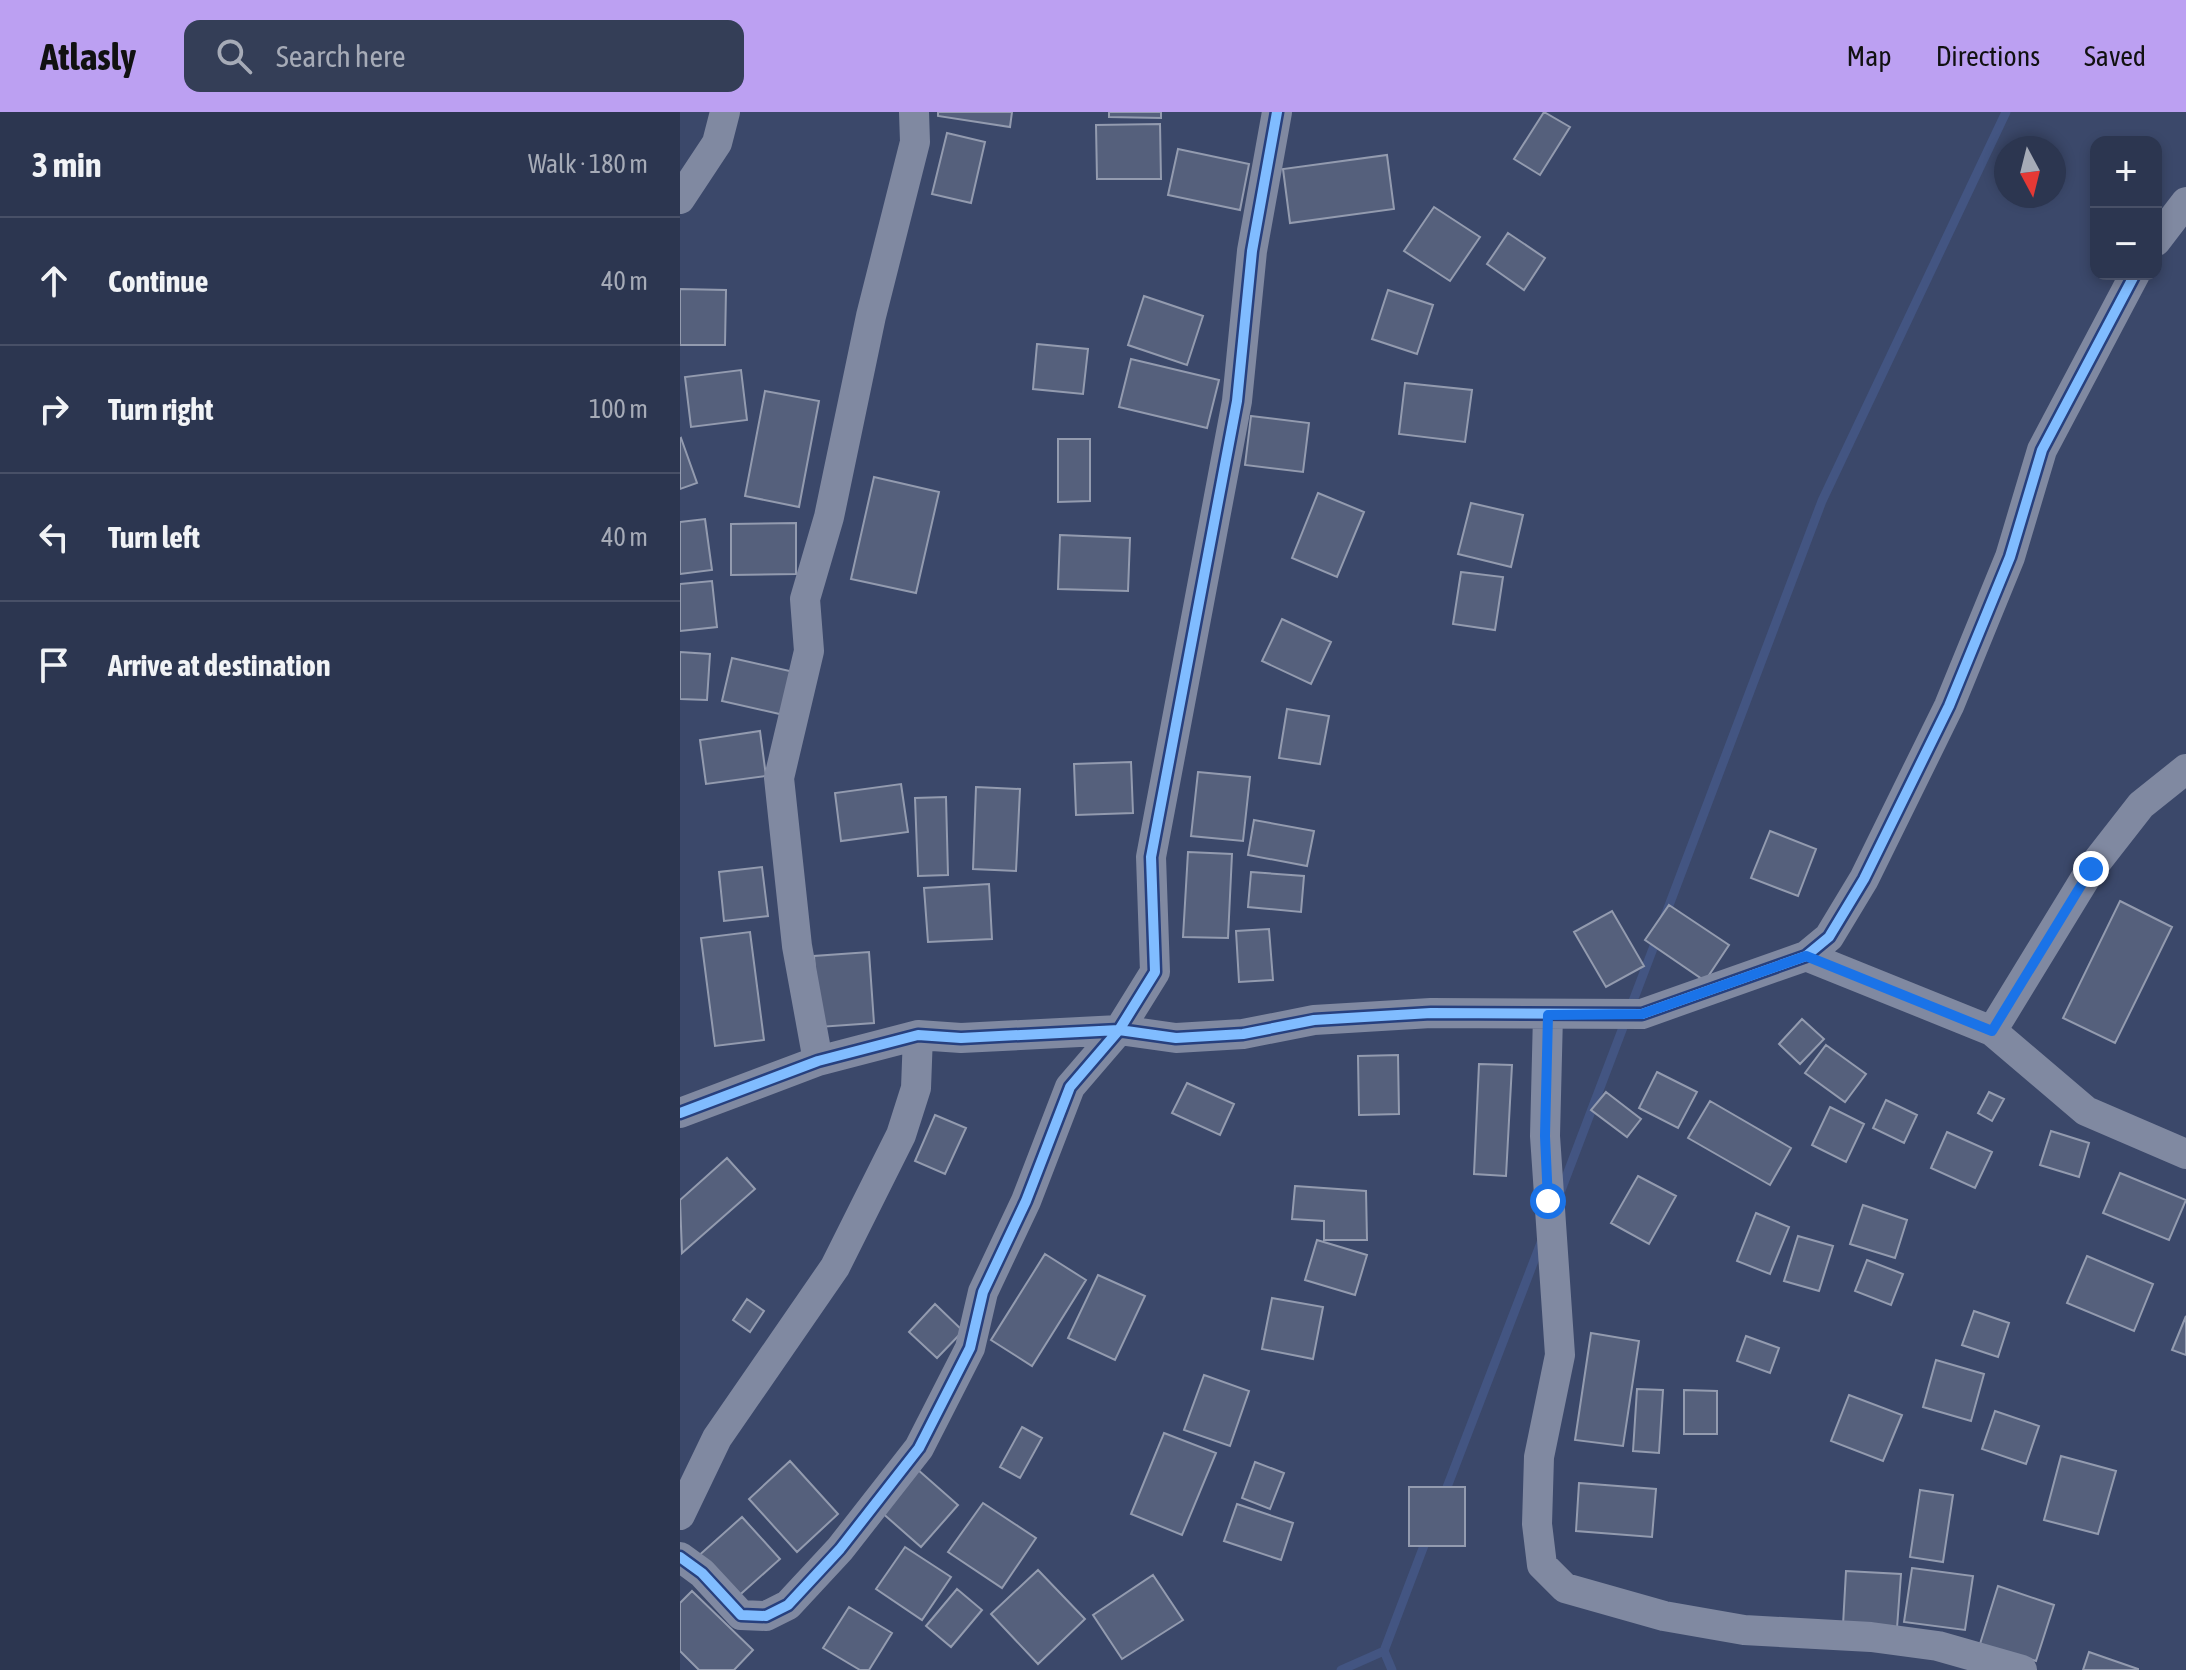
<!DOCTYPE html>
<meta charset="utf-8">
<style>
body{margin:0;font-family:"Asap Condensed",sans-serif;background:#343e57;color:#f1f3f6}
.controls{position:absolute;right:24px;top:24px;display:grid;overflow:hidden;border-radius:16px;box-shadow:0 4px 12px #0003}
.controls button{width:72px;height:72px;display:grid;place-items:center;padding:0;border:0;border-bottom:2px solid #485067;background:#2c3650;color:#f1f3f6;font:40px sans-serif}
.compass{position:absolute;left:1314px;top:24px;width:72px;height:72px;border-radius:50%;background:#2c3650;box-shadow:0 4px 12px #0003;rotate:173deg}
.stop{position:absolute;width:24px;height:24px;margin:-18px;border:6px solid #1a73e8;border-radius:50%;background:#fff}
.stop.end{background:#1a73e8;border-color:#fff;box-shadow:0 2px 8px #0008}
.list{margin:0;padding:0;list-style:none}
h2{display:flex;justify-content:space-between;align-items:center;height:104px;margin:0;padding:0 32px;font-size:34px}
h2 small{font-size:26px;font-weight:400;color:#a6abb7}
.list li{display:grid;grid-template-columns:52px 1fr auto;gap:24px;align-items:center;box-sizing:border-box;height:128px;padding:0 32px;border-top:2px solid #485067}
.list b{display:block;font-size:30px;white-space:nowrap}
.list em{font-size:26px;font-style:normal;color:#a6abb7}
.icon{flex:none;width:44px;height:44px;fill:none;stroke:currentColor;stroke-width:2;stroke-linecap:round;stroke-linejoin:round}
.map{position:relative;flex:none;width:1506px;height:1558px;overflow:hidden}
header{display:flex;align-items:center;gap:48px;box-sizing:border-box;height:112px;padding:0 40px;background:#bca0f2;color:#111}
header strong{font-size:38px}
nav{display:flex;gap:44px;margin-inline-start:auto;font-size:28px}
.search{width:560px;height:72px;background:#343e57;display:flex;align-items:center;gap:20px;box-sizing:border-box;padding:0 28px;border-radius:16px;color:#a6abb7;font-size:30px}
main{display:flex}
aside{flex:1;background:#2c3650}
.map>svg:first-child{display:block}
</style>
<header>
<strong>Atlasly</strong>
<div class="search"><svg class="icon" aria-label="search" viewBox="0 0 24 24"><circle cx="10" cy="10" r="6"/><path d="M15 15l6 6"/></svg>Search here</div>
<nav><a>Map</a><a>Directions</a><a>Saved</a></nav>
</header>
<main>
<aside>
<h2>3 min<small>Walk · 180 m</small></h2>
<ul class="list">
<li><svg class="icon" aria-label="ahead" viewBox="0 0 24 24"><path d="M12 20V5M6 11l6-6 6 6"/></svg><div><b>Continue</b></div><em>40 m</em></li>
<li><svg class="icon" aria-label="right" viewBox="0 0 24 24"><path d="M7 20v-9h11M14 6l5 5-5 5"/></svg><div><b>Turn right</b></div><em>100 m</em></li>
<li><svg class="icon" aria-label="left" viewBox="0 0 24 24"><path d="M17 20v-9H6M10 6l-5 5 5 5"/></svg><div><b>Turn left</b></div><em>40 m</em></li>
<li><svg class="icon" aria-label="arrive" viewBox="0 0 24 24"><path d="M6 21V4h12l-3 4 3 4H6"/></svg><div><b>Arrive at destination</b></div></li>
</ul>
</aside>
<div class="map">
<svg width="1506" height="1558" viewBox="0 0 1506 1558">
<rect width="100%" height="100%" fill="#3b486a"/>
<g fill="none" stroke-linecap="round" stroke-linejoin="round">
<!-- stream -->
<path stroke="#435582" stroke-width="9" d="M985 804 1142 389 1326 0
M880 1081 977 826
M764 1383 862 1128
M661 1558 704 1539
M712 1558 704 1539 748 1423"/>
</g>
<!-- building -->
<path fill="#55607c" stroke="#939baf" stroke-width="2" d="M258 0H332L330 15 258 4Z
M429 0H481V6L429 5Z
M864 0 890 15 860 63 834 47Z
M480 12 481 67H417L416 13Z
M267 21 305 30 291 91 252 82Z
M498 37 569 52 560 98 488 83Z
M707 43 714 97 610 111 603 57Z
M754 95 800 125 770 169 724 139Z
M828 121 865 146 844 178 807 152Z
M0 177 46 178 45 233H0Z
M708 178 753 193 737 242 692 227Z
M464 184 523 204 507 253 448 233Z
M357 232 408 237 403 282 353 277Z
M451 247 539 268 527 316 439 295Z
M61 258 67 308 11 315 5 265Z
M725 271 792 278 785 330 719 322Z
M85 279 139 289 119 395 65 384Z
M571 304 629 311 623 360 565 353Z
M1 326 17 371 0 377V327Z
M378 327H410V389L378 390Z
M194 365 259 380 236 481 171 467Z
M638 381 684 400 657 465 612 446Z
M791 391 843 403 831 455 778 442Z
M25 407 32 458 0 462V410Z
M116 411V462L51 463V412Z
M380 423 450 426 448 479 378 477Z
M781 460 823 465 815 518 773 512Z
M32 469 37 515 0 519V472Z
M602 507 651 530 631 572 582 549Z
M0 540 30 542 27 588 0 587Z
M52 546 114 560 104 603 42 589Z
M607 597 649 604 640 652 599 646Z
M80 619 86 664 26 672 20 628Z
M451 650 453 701 396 703 394 652Z
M518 660 570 665 563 729 511 724Z
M221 672 228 720 161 729 155 681Z
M296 675 340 677 336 759 293 757Z
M266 685 268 763 238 764 235 686Z
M574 708 634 719 627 754 568 743Z
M1090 719 1136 737 1118 784 1071 766Z
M508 740 552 742 548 826 503 825Z
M82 755 88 804 44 809 39 760Z
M571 760 624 764 621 800 568 795Z
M309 772 312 827 248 830 244 776Z
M1440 789 1492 815 1435 931 1383 906Z
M989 793 1049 833 1025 869 965 828Z
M932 799 964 854 926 875 894 820Z
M589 817 593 868 559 870 556 819Z
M70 820 84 928 35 934 21 826Z
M189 840 194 911 139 915 134 844Z
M1122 907 1144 927 1120 952 1099 932Z
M1146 933 1186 962 1165 990 1125 961Z
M718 943 719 1002 679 1003 678 944Z
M799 952 832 953 826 1064 794 1062Z
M977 960 1017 980 998 1016 959 996Z
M507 971 554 992 540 1023 492 1001Z
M926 980 961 1007 947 1025 911 998Z
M1309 980 1324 987 1312 1009 1298 1001Z
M1206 988 1237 1003 1224 1031 1193 1016Z
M1030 989 1111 1036 1090 1073 1008 1026Z
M1150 995 1184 1012 1166 1050 1132 1033Z
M255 1003 286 1016 265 1062 235 1049Z
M1371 1019 1409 1031 1399 1065 1360 1053Z
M1267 1020 1312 1040 1295 1076 1251 1056Z
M47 1046 75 1077 2 1141 0 1088Z
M1440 1061 1506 1088 1489 1128 1423 1101Z
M958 1064 996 1084 969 1132 931 1111Z
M615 1074 686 1079 687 1128H644V1109L612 1107Z
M1183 1093 1227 1108 1215 1146 1170 1132Z
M1076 1101 1109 1115 1090 1162 1057 1149Z
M1118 1124 1153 1134 1139 1179 1104 1169Z
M637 1128 687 1143 675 1183 625 1168Z
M365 1142 406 1168 352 1254 311 1228Z
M1407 1144 1473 1172 1454 1219 1387 1191Z
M1187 1148 1223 1162 1211 1193 1175 1179Z
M418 1163 465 1184 435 1248 388 1226Z
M592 1186 643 1195 633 1247 582 1237Z
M67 1187 84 1199 70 1220 53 1208Z
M255 1192 283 1219 257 1246 229 1220Z
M1294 1199 1329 1211 1318 1245 1282 1233Z
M1506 1204V1243L1492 1238Z
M911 1221 959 1229 943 1334 895 1328Z
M1066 1224 1099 1236 1090 1261 1057 1249Z
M1256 1248 1304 1262 1291 1309 1243 1295Z
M524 1263 569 1279 550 1334 504 1318Z
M957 1277 983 1278 979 1341 953 1339Z
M1004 1278 1037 1279V1322H1004Z
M1169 1283 1222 1303 1203 1349 1151 1329Z
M1315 1299 1359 1314 1346 1352 1302 1337Z
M342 1315 362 1326 340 1366 320 1355Z
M484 1321 536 1341 502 1423 451 1402Z
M1381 1344 1436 1359 1418 1422 1364 1408Z
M110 1349 158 1402 117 1440 69 1387Z
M575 1350 604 1361 590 1397 562 1386Z
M237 1357 278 1393 241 1435 200 1399Z
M899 1371 976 1377 972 1425 896 1419Z
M729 1375H785V1434H729Z
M1240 1378 1273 1383 1263 1450 1230 1445Z
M303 1391 356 1426 322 1476 268 1440Z
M557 1392 613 1411 601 1448 544 1429Z
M62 1405 100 1447 54 1488 16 1446Z
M225 1435 271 1465 242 1508 196 1477Z
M1232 1456 1293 1464 1285 1518 1224 1510Z
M358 1458 405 1507 358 1552 311 1502Z
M1166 1459 1221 1462 1217 1516 1163 1513Z
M473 1463 503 1508 442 1547 413 1503Z
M1318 1474 1374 1493 1356 1549 1300 1532Z
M277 1477 302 1498 271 1535 246 1514Z
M12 1479 73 1538 54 1558H19L0 1539V1491Z
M169 1495 212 1521 189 1558H180L143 1536Z
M1409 1540 1458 1557V1558H1403Z"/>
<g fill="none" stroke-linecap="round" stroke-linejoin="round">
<!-- street -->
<path stroke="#8089a1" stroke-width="30" d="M0 87 37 31 45 0
M1476 129 1506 90
M1126 844 1312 919 1406 999 1506 1042
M868 903 865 1024 880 1243 859 1345 857 1412 862 1453 885 1476 984 1504 1064 1518 1191 1525 1258 1534 1342 1558
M1312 919 1411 757 1461 693 1506 657
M138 949 117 834 99 666 129 539 125 487 149 405 191 204 235 30 234 0
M0 1001 138 949 238 923 281 926 439 918 496 926 563 922 634 908 751 901 962 902 1126 844 1149 825 1184 767 1269 594 1330 445 1362 338 1455 162
M0 1403 37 1326 155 1155 221 1023 236 976 238 923
M0 1445 22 1461 61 1503 86 1504 108 1493 160 1437 239 1336 290 1236 303 1180 346 1089 390 975 439 918 475 860 471 745 557 289 572 139 597 0"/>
<defs>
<path id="cycleway" d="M0 1001 138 949 238 923 281 926 439 918 496 926 563 922 634 908 751 901 962 902 1126 844 1149 825 1184 767 1269 594 1330 445 1362 338 1455 162
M0 1445 22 1461 61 1503 86 1504 108 1493 160 1437 239 1336 290 1236 303 1180 346 1089 390 975 439 918 475 860 471 745 557 289 572 139 597 0"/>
</defs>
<!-- cycleway casing -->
<use href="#cycleway" stroke="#27407e" stroke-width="15"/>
<!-- cycleway -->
<use href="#cycleway" stroke="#80bcff" stroke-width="10"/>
</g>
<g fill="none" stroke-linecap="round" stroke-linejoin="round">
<!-- route -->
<path stroke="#1a73e8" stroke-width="10" d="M868 1089 865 1024 868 903 962 902 1126 844 1312 919 1411 757"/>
</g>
</svg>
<div class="controls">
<button>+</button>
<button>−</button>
</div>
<svg class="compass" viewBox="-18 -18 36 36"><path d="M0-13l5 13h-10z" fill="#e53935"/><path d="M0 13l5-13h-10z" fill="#a6abb7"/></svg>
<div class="stop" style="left:868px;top:1089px"></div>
<div class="stop end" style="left:1411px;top:757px"></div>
</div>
</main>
